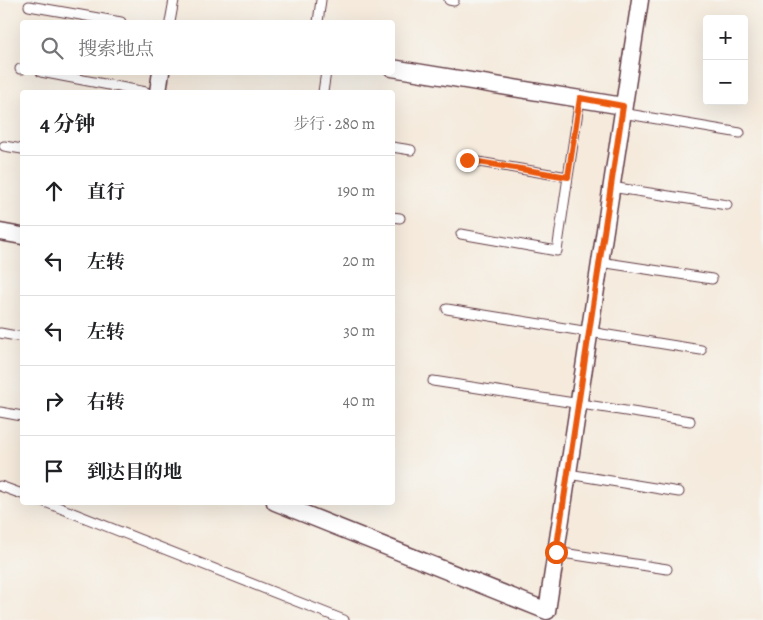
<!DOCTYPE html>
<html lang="zh">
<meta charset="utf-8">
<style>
body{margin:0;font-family:Alegreya,"Noto Serif SC",serif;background:#f6f6f6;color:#202124}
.controls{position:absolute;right:15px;top:15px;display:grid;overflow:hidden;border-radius:5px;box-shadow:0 5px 20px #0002}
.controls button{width:45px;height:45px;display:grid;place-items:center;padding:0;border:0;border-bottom:1px solid #e0e0e0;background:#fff;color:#202124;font:25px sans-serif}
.stop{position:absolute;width:15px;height:15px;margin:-11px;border:4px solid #ea580c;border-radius:50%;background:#fff}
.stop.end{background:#ea580c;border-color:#fff;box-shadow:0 1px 5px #0008}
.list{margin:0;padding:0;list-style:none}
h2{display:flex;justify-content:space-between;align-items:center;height:65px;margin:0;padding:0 20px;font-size:21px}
h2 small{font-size:16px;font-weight:400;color:#757577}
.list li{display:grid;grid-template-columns:32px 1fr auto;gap:15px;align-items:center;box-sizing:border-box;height:70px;padding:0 20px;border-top:1px solid #e0e0e0}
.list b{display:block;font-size:19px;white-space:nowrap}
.list em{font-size:16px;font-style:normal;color:#757577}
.icon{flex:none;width:28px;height:28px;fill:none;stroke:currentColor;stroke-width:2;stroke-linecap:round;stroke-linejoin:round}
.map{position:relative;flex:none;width:763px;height:620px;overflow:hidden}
.search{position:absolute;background:#fff;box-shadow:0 5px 20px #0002;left:20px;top:20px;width:375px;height:55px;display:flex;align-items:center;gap:12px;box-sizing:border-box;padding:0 18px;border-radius:5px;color:#757577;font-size:19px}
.panel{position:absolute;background:#fff;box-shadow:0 5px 20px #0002;left:20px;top:90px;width:375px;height:415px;border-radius:5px}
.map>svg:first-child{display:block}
</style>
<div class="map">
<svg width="763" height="620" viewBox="0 0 763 620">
<rect width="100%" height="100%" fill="#f6f6f2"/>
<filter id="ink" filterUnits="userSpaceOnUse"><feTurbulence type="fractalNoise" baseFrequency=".02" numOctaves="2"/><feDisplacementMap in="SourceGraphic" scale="10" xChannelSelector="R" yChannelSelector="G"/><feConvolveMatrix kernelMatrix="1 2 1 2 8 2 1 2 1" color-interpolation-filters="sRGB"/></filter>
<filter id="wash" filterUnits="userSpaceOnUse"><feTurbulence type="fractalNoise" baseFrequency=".0096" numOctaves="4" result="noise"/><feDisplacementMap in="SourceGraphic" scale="20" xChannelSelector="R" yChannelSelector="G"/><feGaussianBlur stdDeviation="1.12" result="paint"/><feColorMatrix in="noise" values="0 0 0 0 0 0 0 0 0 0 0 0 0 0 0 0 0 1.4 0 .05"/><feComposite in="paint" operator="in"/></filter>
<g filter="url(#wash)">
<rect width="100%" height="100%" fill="#f5eadc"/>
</g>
<g filter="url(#ink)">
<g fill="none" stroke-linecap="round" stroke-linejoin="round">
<defs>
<path id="service" d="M449 0 454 1
M29 6 121 22
M170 22 174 0
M318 22 321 0
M20 69H22
M41 72 146 92
M323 92 326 72
M622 113 740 133
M4 146 22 149
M392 147 411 150
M467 160 568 177 580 98
M611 187 727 205
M392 217 400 218
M461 234 557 251 568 177
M600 262 712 279
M447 309 701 350
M0 333 22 337
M433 381 690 421
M0 412 22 416
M568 474 679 492
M0 486 22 494
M45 502 344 620
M556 552 667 569"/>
<path id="minor" d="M392 68 623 106
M158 92 161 72
M0 232 22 236
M275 502 547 611 640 0"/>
</defs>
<!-- service casing -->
<use href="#service" stroke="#643d46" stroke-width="11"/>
<!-- minor casing -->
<use href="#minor" stroke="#643d46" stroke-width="19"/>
<!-- service -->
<use href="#service" stroke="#fff" stroke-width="9"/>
<!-- minor -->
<use href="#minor" stroke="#fff" stroke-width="16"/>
</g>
</g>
<g fill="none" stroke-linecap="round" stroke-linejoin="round" filter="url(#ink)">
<!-- route -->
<path stroke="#ea580c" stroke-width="6" d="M467 160 568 177 580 98 623 106 556 552"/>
</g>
</svg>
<div class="controls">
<button>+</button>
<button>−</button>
</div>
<div class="stop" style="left:556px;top:552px"></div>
<div class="stop end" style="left:467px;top:160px"></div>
<div class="search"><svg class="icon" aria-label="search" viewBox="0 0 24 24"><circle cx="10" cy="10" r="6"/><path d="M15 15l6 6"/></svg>搜索地点</div>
<section class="panel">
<h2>4 分钟<small>步行 · 280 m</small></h2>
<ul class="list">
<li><svg class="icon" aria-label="ahead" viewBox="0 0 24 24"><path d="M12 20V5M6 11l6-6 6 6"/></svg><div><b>直行</b></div><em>190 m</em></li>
<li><svg class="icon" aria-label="left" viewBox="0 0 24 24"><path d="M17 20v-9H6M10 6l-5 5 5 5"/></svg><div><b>左转</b></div><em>20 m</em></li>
<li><svg class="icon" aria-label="left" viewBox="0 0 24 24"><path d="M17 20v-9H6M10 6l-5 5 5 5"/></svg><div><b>左转</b></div><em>30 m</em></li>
<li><svg class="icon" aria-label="right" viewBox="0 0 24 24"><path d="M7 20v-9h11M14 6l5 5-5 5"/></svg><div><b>右转</b></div><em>40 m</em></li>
<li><svg class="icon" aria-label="arrive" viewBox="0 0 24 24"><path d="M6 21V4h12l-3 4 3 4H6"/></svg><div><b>到达目的地</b></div></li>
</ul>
</section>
</div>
